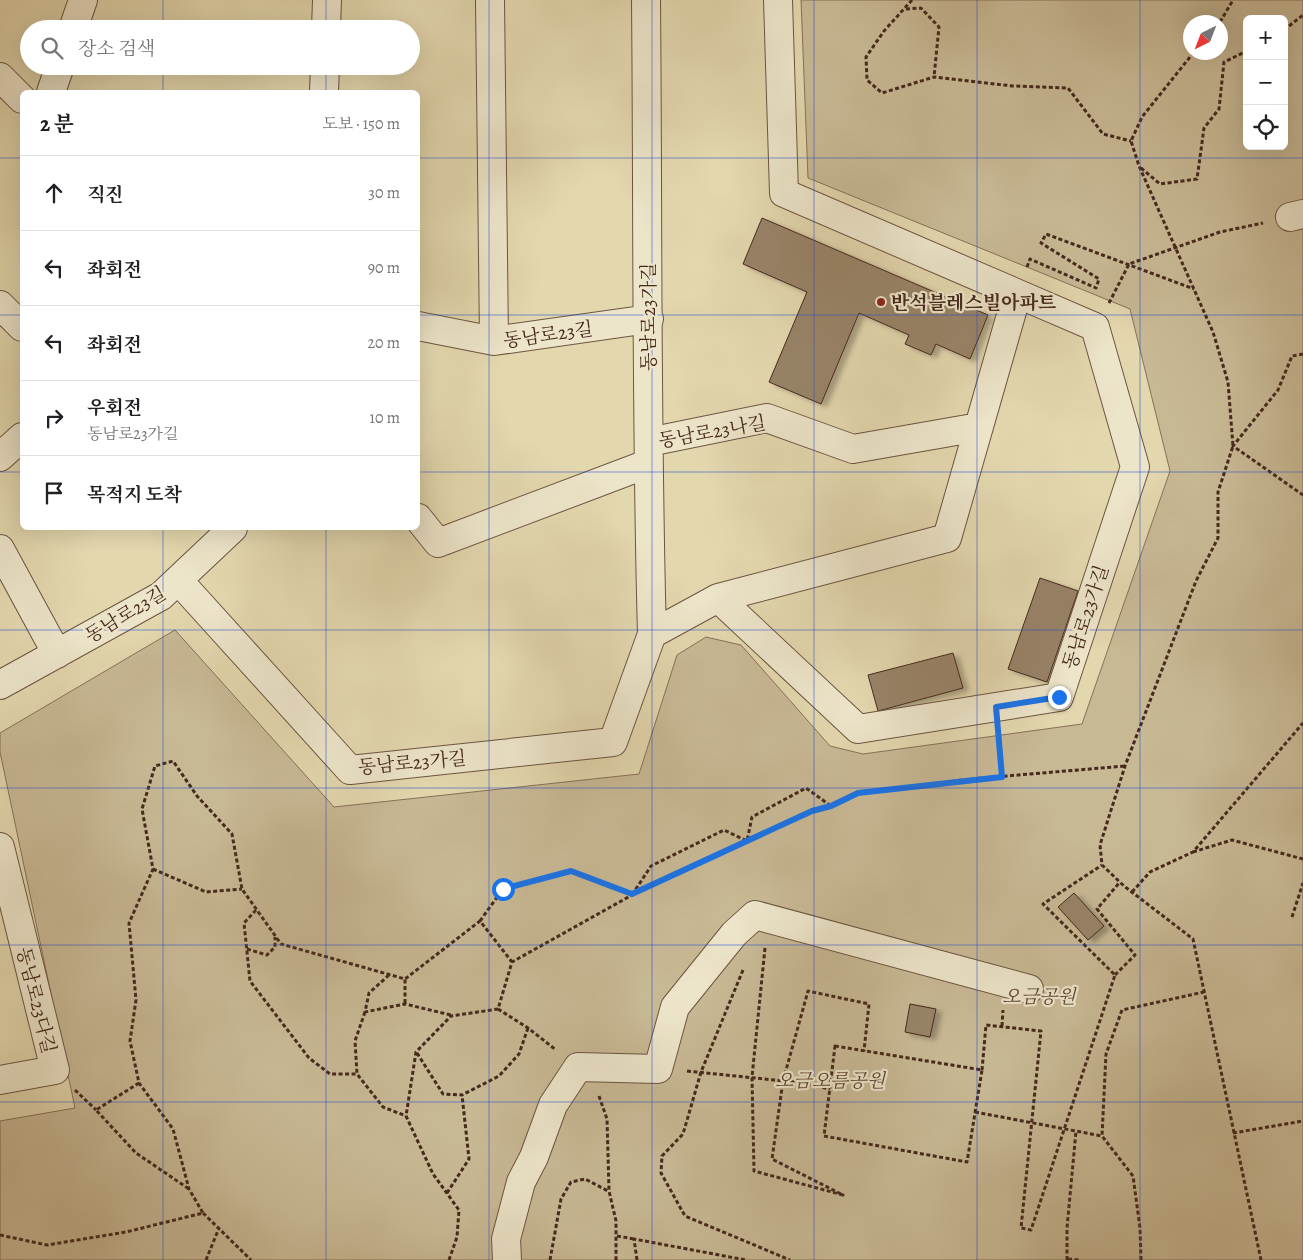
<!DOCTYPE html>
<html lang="ko">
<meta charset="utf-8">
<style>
body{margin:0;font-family:Alegreya,"Noto Serif KR",serif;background:#f6f6f6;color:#202124}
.controls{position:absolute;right:15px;top:15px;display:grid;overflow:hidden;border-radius:8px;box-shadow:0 5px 20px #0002}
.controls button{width:45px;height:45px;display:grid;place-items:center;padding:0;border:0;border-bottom:1px solid #e0e0e0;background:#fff;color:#202124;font:25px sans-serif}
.compass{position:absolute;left:1183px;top:15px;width:45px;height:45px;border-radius:50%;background:#fff;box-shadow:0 5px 20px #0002;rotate:222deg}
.stop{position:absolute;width:15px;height:15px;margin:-11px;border:4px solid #1a73e8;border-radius:50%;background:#fff}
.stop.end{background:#1a73e8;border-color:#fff;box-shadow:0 1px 5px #0008}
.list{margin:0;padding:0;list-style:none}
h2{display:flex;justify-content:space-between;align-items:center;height:65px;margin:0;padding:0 20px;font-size:21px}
h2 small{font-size:16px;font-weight:400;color:#757577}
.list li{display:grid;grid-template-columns:32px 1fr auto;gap:15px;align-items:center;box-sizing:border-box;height:75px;padding:0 20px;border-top:1px solid #e0e0e0}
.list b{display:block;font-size:19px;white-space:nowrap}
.list p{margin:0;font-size:16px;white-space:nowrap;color:#757577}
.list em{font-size:16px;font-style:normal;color:#757577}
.icon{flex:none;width:28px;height:28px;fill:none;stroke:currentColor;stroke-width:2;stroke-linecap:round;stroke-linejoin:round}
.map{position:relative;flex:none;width:1303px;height:1260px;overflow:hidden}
.search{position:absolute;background:#fff;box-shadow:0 5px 20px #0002;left:20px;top:20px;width:400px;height:55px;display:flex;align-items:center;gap:12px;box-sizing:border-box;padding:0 18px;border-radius:28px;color:#757577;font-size:19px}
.panel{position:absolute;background:#fff;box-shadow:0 5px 20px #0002;left:20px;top:90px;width:400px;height:440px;border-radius:8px}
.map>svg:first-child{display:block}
</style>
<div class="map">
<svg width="1303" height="1260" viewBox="0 0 1303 1260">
<defs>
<filter id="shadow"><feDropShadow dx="5.5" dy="3" stdDeviation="2.5" flood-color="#0004"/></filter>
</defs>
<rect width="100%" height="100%" fill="#e3d7ae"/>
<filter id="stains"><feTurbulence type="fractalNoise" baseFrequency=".004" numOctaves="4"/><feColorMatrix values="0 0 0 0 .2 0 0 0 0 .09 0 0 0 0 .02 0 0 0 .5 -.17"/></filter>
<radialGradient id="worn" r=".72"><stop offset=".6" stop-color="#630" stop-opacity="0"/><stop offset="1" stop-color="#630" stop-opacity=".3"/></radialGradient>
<!-- green -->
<path fill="#c8b995" stroke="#877159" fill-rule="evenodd" d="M801 0H1303V1260H0V1121L75 1108 0 752V733L175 630 334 807 639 774 677 655 706 637 741 645 830 746 863 754 1082 724 1170 471 1130 309 808 178ZM1247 19H1284V146H1247ZM1190 22H1220V52H1190Z"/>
<!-- building -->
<path fill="#988368" stroke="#46291d" filter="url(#shadow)" d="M762 218 988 315 970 359 936 344 931 355 905 344 909 335 859 313 821 404 769 382 807 292 743 264Z
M1040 578 1078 591 1047 682 1008 669Z
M953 653 963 688 878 711 868 675Z
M1074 893 1104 926 1088 940 1058 907Z
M910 1004 936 1009 930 1037 905 1032Z"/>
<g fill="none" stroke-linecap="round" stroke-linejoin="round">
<defs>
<path id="minor" d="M490 0 494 341
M646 0C648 211 646 423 652 634
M73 29 83 0
M326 29 327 0
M0 77 22 99
M51 92 60 66
M324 92 325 66
M1290 217 1303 214
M0 305 22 327
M418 326 494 341 649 319
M649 442 767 418 853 449 979 427
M0 457 22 437
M418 518 438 543 647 464
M0 549 57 654
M178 580 350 770 613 742 652 634 718 598 858 729 1059 697 1135 467 1095 327 784 193 778 0
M718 598 947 538 1017 294
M0 685 161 596 233 528
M0 847 55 1070 0 1080
M507 1260 506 1239 521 1182 534 1157 553 1105 578 1067 658 1069 675 1007 734 934 755 915 1029 989"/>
</defs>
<!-- minor casing -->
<use href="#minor" stroke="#6d5441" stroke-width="30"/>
<!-- path -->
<path stroke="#46291d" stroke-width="3" stroke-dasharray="4 2.5" stroke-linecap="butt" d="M912 0 884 31 866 57 867 80 882 93 934 77 1013 86 1068 88 1103 134 1131 141
M906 9 921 8 939 27 934 77
M1220 22 1233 0
M1284 30 1303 15
M1194 52 1142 117 1131 141 1139 166 1213 332 1228 382 1233 446 1218 492V538L1196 581 1125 766 1100 845 1102 865 1124 886 1193 939 1261 1260
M1141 168 1160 184 1197 179 1204 128 1219 109 1224 62 1247 51
M1027 267 1030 259 1096 288 1099 279 1041 243 1046 234 1194 289
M1109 303 1129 264 1220 232 1263 223
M1303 354 1292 356 1278 390 1233 446 1303 495
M998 735 1002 777
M1193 852 1232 840 1303 859
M153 869 206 892 242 889
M1132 892 1150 872 1193 852 1303 723
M256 910 244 923 250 981 309 1058 330 1074H357
M1292 917 1303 883
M480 921 503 889 571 871 632 895 651 866 724 830 747 841 752 817 806 788 831 806
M765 948 752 1077 754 1171 843 1195 772 1159 783 1081 808 991 869 1004 864 1051
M247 949 267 955 275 947V937
M743 970 701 1072 683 1134 662 1156 661 1173 685 1216 790 1260
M389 975 369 993 365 1012 405 1004 451 1015
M1115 975 1135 955 1097 909 1120 882
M405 1003V979
M498 1009 528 1028 556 1050
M365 1012 355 1041 357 1074 383 1107 406 1116
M1002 1026 1003 1010
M835 1046 982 1070 967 1162 824 1136Z
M417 1053 443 1094 462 1095 499 1076 519 1054 528 1028
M982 1070 986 1025 1041 1031 1021 1228 1031 1230 1115 975 1043 904 1102 865
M687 1071 803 1083 830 1089
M139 1083 96 1110 136 1153 189 1189
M75 1090 96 1110
M599 1096 607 1119 609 1191 616 1221V1260
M975 1112 1102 1136
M1233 1133 1303 1121
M447 1193 469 1159 462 1095
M203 1213 251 1260
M0 1235 47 1245 126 1232 203 1213 189 1189 173 1129 139 1083 130 1041 136 1000 129 923 153 869 142 809 155 766 173 761 197 796 232 834 242 889 281 944 405 979 480 921 512 962
M617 1236 634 1239
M1068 1259 1080 1260
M206 1260 219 1228
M449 1260 457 1237 459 1210 433 1174 406 1116 416 1052 451 1016 498 1009 512 962 632 895 812 811 831 806 859 793 971 779 1125 766
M550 1260 561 1199 571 1182 585 1179 608 1191
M637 1260 634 1239 746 1260
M1067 1260V1228L1076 1131
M1141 1260 1140 1228 1133 1176 1102 1136 1106 1054 1122 1010 1204 992"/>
<!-- minor -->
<use href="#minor" stroke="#ede5ca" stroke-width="28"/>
</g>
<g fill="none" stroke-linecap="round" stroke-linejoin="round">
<!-- route -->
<path stroke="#1a73e8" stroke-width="6" d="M503 889 571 871 632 894 812 811 831 806 858 793 1002 777 996 707 1059 697"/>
</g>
<!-- grid -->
<path fill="none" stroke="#1d4ed8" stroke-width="1" stroke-opacity="0.55" d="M163 0V29M326 0V29M489 0V1260M652 0V1260M814 0V1260M977 0V1260M1140 0V1260M163 66V92M326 66V92M0 158H22M418 158H1303M0 315H22M418 315H1303M0 472H22M418 472H1303M163 528V1260M326 528V1260M0 630H1303M0 788H1303M0 945H1303M0 1102H1303"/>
<!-- markers -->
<circle fill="#8f2418" stroke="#ede5ca" stroke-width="2" cx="881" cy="302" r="5"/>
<g text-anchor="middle" stroke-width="4.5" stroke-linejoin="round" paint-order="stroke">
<!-- poi labels -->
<g font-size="19" font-weight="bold" fill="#46291d" stroke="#ede5ca" text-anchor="start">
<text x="891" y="309">반석블레스빌아파트</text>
</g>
<!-- street labels -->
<g font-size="19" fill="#46291d" stroke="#ede5ca">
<text transform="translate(648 317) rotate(-90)" y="7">동남로23가길</text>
<text transform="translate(548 334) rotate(-8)" y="7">동남로23길</text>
<text transform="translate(712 431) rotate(-10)" y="7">동남로23나길</text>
<text transform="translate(125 614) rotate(-31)" y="7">동남로23길</text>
<text transform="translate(1085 617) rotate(-72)" y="7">동남로23가길</text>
<text transform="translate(412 762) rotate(-5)" y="7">동남로23가길</text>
<text transform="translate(37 1000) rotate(76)" y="7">동남로23다길</text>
</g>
<!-- park labels -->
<g font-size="19" font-style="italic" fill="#604635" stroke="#ede5ca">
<text x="1039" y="1003">오금공원</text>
<text x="830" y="1087">오금오름공원</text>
</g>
</g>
<rect width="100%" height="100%" filter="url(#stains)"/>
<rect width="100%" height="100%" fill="url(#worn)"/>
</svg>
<div class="controls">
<button>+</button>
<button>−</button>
<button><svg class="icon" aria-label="locate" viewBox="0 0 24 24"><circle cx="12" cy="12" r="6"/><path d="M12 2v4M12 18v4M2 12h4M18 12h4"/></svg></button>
</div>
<svg class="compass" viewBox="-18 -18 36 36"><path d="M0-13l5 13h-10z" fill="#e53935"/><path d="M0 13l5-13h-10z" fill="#757577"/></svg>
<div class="stop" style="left:503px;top:889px"></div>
<div class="stop end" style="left:1059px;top:697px"></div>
<div class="search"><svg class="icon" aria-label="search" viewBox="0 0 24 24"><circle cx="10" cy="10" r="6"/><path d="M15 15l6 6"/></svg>장소 검색</div>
<section class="panel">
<h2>2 분<small>도보 · 150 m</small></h2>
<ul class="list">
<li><svg class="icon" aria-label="ahead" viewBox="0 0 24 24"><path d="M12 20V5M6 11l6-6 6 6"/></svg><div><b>직진</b></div><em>30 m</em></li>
<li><svg class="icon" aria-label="left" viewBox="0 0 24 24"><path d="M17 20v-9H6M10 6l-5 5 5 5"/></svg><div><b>좌회전</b></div><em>90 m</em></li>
<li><svg class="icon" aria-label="left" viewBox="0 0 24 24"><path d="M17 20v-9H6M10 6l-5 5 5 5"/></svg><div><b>좌회전</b></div><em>20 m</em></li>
<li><svg class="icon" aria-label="right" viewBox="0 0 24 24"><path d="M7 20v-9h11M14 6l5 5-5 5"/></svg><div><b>우회전</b><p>동남로23가길</p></div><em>10 m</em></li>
<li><svg class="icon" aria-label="arrive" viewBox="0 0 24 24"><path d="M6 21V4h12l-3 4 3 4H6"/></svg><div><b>목적지 도착</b></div></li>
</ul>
</section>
</div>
